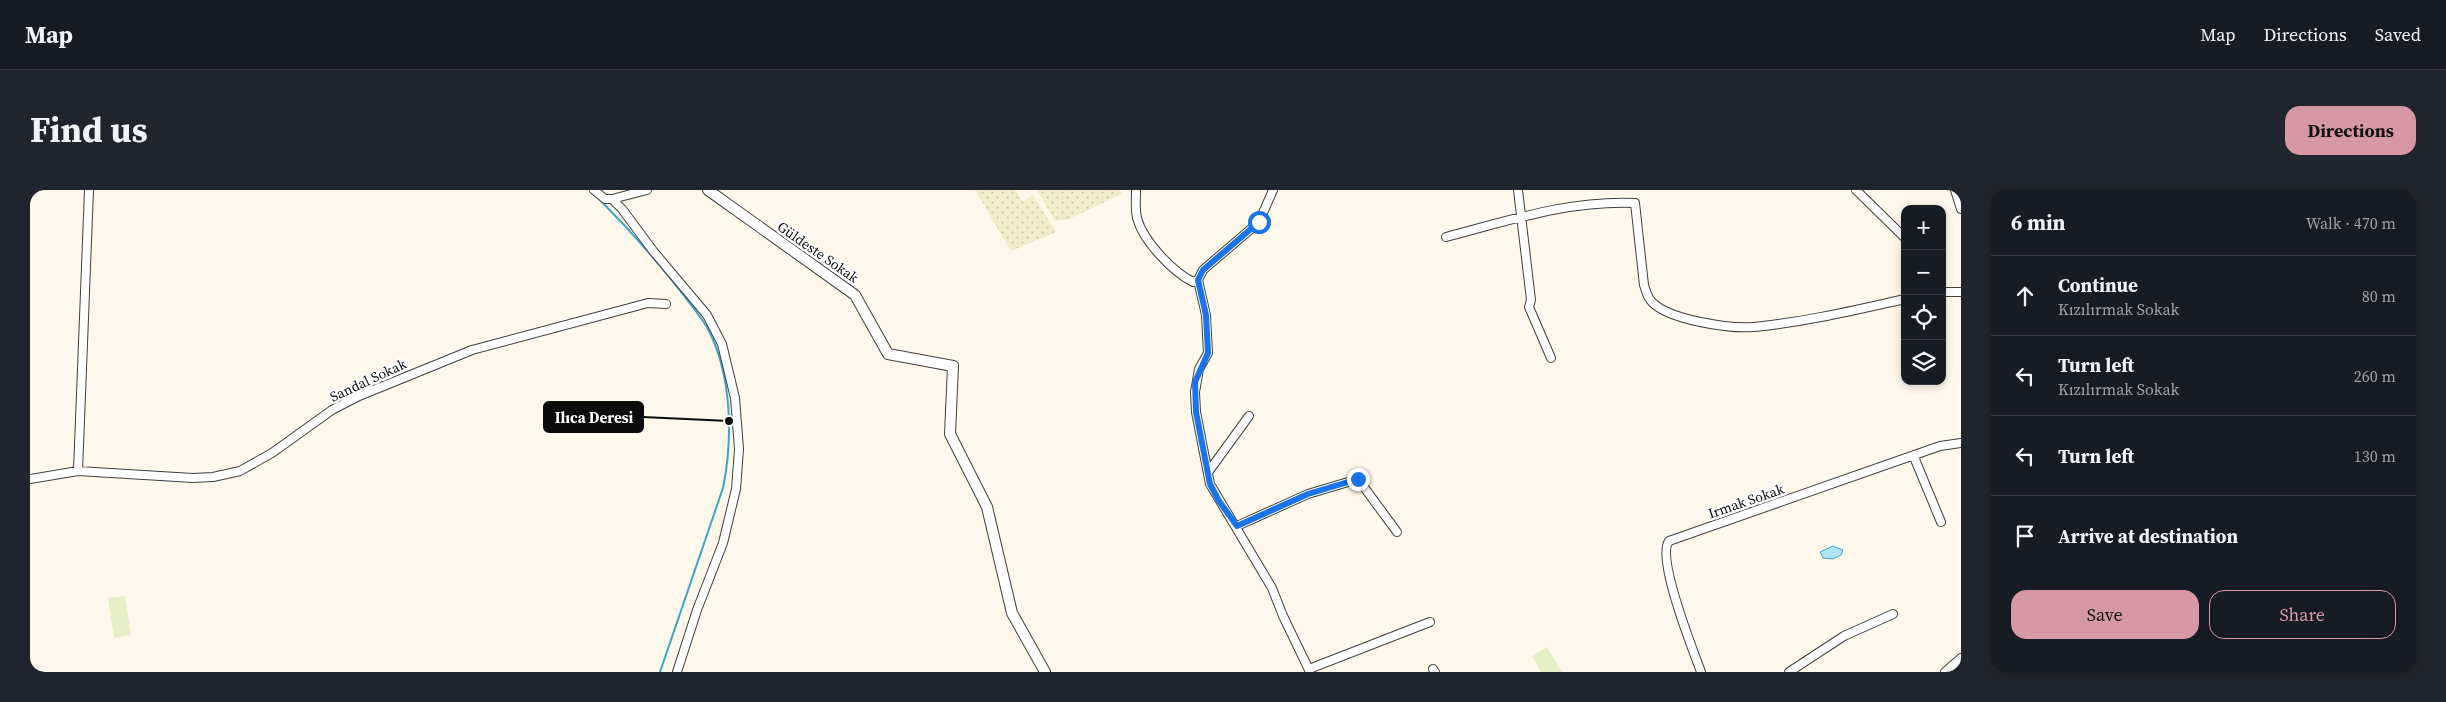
<!DOCTYPE html>
<meta charset="utf-8">
<style>
body{margin:0;font-family:"Source Serif 4",serif;background:#20242c;color:#f1f3f6}
.controls{position:absolute;right:15px;top:15px;display:grid;overflow:hidden;border-radius:10px;box-shadow:0 2px 8px #0003}
.controls button{width:45px;height:45px;display:grid;place-items:center;padding:0;border:0;border-bottom:1px solid #363941;background:#171b24;color:#f1f3f6;font:25px sans-serif}
.stop{position:absolute;width:15px;height:15px;margin:-11px;border:4px solid #1a73e8;border-radius:50%;background:#fff}
.stop.end{background:#1a73e8;border-color:#fff;box-shadow:0 1px 5px #0008}
.list{margin:0;padding:0;list-style:none}
h2{display:flex;justify-content:space-between;align-items:center;height:65px;margin:0;padding:0 20px;font-size:21px}
h2 small{font-size:16px;font-weight:400;color:#9ea1a6}
.list li{display:grid;grid-template-columns:32px 1fr auto;gap:15px;align-items:center;box-sizing:border-box;height:80px;padding:0 20px;border-top:1px solid #363941}
.list b{display:block;font-size:19px;white-space:nowrap}
.list p{margin:0;font-size:16px;white-space:nowrap;color:#9ea1a6}
.list em{font-size:16px;font-style:normal;color:#9ea1a6}
.actions{display:flex;gap:10px;padding:15px 20px}
.actions a{flex:1;padding:11px 0;border:1px solid #d798a5;border-radius:15px;text-align:center;font-size:18px;color:#d798a5}
.actions .main{background:#d798a5;color:#111}
.icon{flex:none;width:28px;height:28px;fill:none;stroke:currentColor;stroke-width:2;stroke-linecap:round;stroke-linejoin:round}
.map{position:relative;flex:none;width:1931px;height:482px;overflow:hidden;border-radius:15px}
header{display:flex;align-items:center;gap:30px;box-sizing:border-box;height:70px;padding:0 25px;background:#171b24;border-bottom:1px solid #363941}
header strong{font-size:24px}
nav{display:flex;gap:28px;margin-inline-start:auto;font-size:18px}
.intro{display:flex;align-items:center;justify-content:space-between;box-sizing:border-box;height:120px;padding:0 30px}
h1{margin:0;font-size:35px}
.button{padding:12px 22px;border-radius:15px;background:#d798a5;color:#111;font-size:18px;font-weight:700}
main{display:flex;gap:30px;padding:0 30px}
aside{flex:1;background:#171b24;border-radius:15px;box-shadow:0 2px 8px #0003}
.map>svg:first-child{display:block}
</style>
<header>
<strong>Map</strong>
<nav><a>Map</a><a>Directions</a><a>Saved</a></nav>
</header>
<div class="intro"><h1>Find us</h1><a class="button">Directions</a></div>
<main>
<div class="map">
<svg width="1931" height="482" viewBox="0 0 1931 482">
<defs>
<pattern id="farmland-dots" width="8" height="8" patternUnits="userSpaceOnUse" patternTransform="scale(1.25)"><rect width="8" height="8" fill="#f3ebcc"/><path d="M2 2h.1M6 6h.1" fill="none" stroke="#cfc8ae" stroke-width="1.8" stroke-linecap="round"/></pattern>
</defs>
<rect width="100%" height="100%" fill="#fff8eb"/>
<!-- farmland -->
<path fill="url(#farmland-dots)" d="M945 0H985L993 12 1003 5 1026 42 981 61Z
M1007 0H1090L1092 4 1039 29 1025 31Z"/>
<!-- pitch -->
<path fill="#e7efc8" d="M95 406 101 445 84 448 78 408Z
M1517 457 1532 482H1511L1502 466Z"/>
<!-- water -->
<path fill="#b1e4f4" stroke="#3aa4c9" d="M1803 356 1813 360 1811 365 1803 369 1793 368 1790 362Z"/>
<g fill="none" stroke-linecap="round" stroke-linejoin="round">
<!-- stream -->
<path stroke="#3aa4c9" stroke-width="2" d="M570 10C601 41 629 73 655 107 663 118 673 129 679 141 702 187 703 249 693 298L630 482"/>
<defs>
<path id="minor" d="M564 0 575 9H582L592 19 624 62 677 125 692 154 705 208 709 259 706 299 693 353 667 420 647 482
M1106 0C1106 9 1105 20 1107 28 1113 51 1143 82 1163 92L1168 90
M1243 0 1229 32 1173 80 1168 90 1176 125 1178 163 1169 179 1165 202 1166 222 1180 294 1242 398 1253 426 1280 482
M1488 0 1501 110 1499 117 1521 168
M1826 0 1875 48
M1925 0 1931 19
M582 9 617 0
M1416 47C1478 31 1539 10 1605 13L1614 95C1616 101 1617 107 1622 112 1639 130 1700 139 1724 137 1775 132 1825 120 1875 109
M1912 102H1931
M1884 267 1911 332
M48 281 59 0
M1179 281 1219 226
M0 289 48 281 163 288 183 287 210 281 242 263 302 220 329 206 442 160 618 113 636 114
M1207 336 1278 304 1328 289 1367 342
M1279 479 1400 432
M1403 479 1405 482
M1671 482C1663 460 1626 368 1639 351L1910 256 1931 253
M1759 482 1814 446 1863 424
M1915 482 1931 468"/>
<path id="tertiary" d="M678 0 825 105 858 164 923 176 920 244 957 317 982 423 1015 482"/>
</defs>
<!-- minor casing -->
<use href="#minor" stroke="#3f3f3f" stroke-width="10"/>
<!-- tertiary casing -->
<use href="#tertiary" stroke="#3f3f3f" stroke-width="12"/>
<!-- minor -->
<use href="#minor" stroke="#fff" stroke-width="8"/>
<!-- tertiary -->
<use href="#tertiary" stroke="#fff" stroke-width="10"/>
</g>
<g fill="none" stroke-linecap="round" stroke-linejoin="round">
<!-- route -->
<path stroke="#1a73e8" stroke-width="6" d="M1229 32 1173 80 1168 90 1176 125 1178 163 1165 192 1166 222 1180 294 1189 311 1207 336 1278 304 1328 289"/>
</g>
<g text-anchor="middle" stroke-width="5" stroke-linejoin="round" paint-order="stroke">
<!-- street labels -->
<g font-size="14" fill="#0c0c0c" stroke="#fff">
<text transform="translate(788 62) rotate(35)" y="5">Güldeste Sokak</text>
<text transform="translate(338 190) rotate(-25)" y="5">Sandal Sokak</text>
<text transform="translate(1716 311) rotate(-19)" y="5">Irmak Sokak</text>
</g>
</g>
<!-- callouts -->
<path fill="none" stroke="#0c0c0c" stroke-width="2" d="M699 231L613 227"/>
<circle fill="#0c0c0c" stroke="#fff" stroke-width="2" cx="699" cy="231" r="5"/>
<rect fill="#0c0c0c" stroke="#0c0c0c" stroke-width="2" x="514" y="212" width="99" height="30" rx="5"/>
<g font-size="15" text-anchor="middle" font-weight="bold" fill="#fff">
<text x="564" y="233">Ilıca Deresi</text>
</g>
</svg>
<div class="controls">
<button>+</button>
<button>−</button>
<button><svg class="icon" aria-label="locate" viewBox="0 0 24 24"><circle cx="12" cy="12" r="6"/><path d="M12 2v4M12 18v4M2 12h4M18 12h4"/></svg></button>
<button><svg class="icon" aria-label="layers" viewBox="0 0 24 24"><path d="M12 4l9 5-9 5-9-5zM3 14l9 5 9-5"/></svg></button>
</div>
<div class="stop" style="left:1229px;top:32px"></div>
<div class="stop end" style="left:1328px;top:289px"></div>
</div>
<aside>
<h2>6 min<small>Walk · 470 m</small></h2>
<ul class="list">
<li><svg class="icon" aria-label="ahead" viewBox="0 0 24 24"><path d="M12 20V5M6 11l6-6 6 6"/></svg><div><b>Continue</b><p>Kızılırmak Sokak</p></div><em>80 m</em></li>
<li><svg class="icon" aria-label="left" viewBox="0 0 24 24"><path d="M17 20v-9H6M10 6l-5 5 5 5"/></svg><div><b>Turn left</b><p>Kızılırmak Sokak</p></div><em>260 m</em></li>
<li><svg class="icon" aria-label="left" viewBox="0 0 24 24"><path d="M17 20v-9H6M10 6l-5 5 5 5"/></svg><div><b>Turn left</b></div><em>130 m</em></li>
<li><svg class="icon" aria-label="arrive" viewBox="0 0 24 24"><path d="M6 21V4h12l-3 4 3 4H6"/></svg><div><b>Arrive at destination</b></div></li>
</ul>
<div class="actions"><a class="main">Save</a><a>Share</a></div>
</aside>
</main>
